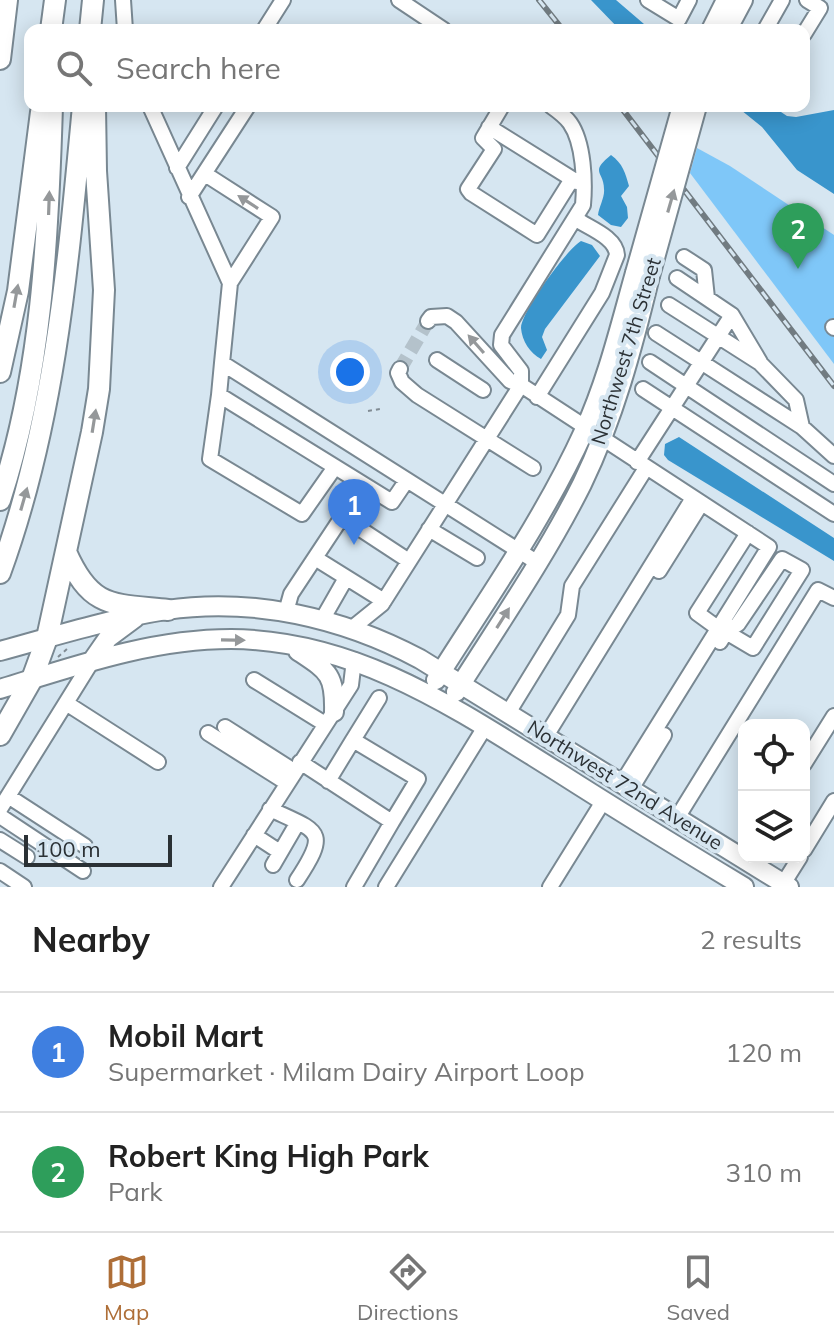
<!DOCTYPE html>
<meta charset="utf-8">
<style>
body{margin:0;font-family:Mulish,sans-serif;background:#f2f2f2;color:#222}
.controls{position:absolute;right:24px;bottom:24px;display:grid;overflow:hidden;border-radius:16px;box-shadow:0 4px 20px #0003}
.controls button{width:72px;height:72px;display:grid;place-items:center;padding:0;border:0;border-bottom:2px solid #e0e0e0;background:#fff;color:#222;font:40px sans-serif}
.scale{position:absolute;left:24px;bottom:20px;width:148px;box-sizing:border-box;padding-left:8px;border:4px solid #2b3135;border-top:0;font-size:22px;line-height:28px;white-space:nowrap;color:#2b3135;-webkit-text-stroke:6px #d6e6f1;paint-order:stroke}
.you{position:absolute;left:350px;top:372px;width:28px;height:28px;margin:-20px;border:6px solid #fff;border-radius:50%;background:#1a73e8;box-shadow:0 0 0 12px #1a73e833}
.badge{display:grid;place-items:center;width:52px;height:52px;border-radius:50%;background:#ae6e37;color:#fff;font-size:26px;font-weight:700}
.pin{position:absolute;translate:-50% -66px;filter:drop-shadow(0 2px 4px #0008)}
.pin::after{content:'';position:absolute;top:42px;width:28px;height:24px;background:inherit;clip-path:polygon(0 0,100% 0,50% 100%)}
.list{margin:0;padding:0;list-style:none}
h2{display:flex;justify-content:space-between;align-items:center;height:104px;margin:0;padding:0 32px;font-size:34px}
h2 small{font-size:26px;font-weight:400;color:#767676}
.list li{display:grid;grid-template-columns:52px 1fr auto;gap:24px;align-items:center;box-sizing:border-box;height:120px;padding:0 32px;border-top:2px solid #e0e0e0}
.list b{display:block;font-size:30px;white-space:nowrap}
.list p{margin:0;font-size:26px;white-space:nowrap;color:#767676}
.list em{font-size:26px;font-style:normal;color:#767676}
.icon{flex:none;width:44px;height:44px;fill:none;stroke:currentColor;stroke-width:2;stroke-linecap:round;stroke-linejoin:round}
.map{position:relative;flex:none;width:834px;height:887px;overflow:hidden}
.search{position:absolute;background:#fff;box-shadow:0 4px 20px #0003;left:24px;right:24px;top:24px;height:88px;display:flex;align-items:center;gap:20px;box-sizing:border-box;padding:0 28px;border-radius:16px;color:#767676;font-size:30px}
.sheet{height:344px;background:#fff}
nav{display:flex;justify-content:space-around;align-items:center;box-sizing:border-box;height:112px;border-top:2px solid #e0e0e0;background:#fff;font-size:22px;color:#767676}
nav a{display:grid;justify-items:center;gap:4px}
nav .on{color:#ae6e37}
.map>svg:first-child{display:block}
</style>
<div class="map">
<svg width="834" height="887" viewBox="0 0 834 887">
<rect width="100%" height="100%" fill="#d6e6f1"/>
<!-- green -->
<path fill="#7fc7f8" d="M697 148 730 166 834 235V364L690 173Z"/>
<!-- water -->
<path fill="#3995cc" d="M591 0H616L651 30H620Z
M736 106H772L787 116 796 117 834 110V194L797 170 762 127Z
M611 155C623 164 625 172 629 186L621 196 627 207 628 218 621 227 611 225 598 215C599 207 605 197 604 189 604 171 589 173 611 155Z
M581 241 592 245 600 256 545 329 542 337 547 350 541 359C530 353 522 341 521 328 521 312 567 249 581 241Z
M679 437 834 538V561L668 460 664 455 665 444Z"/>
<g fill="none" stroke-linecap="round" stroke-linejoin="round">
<!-- minor-tunnel -->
<path stroke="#b4c2cb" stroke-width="14" stroke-dasharray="14 7" stroke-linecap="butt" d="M400 369 428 321"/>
<defs>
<path id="minor" d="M123 0 125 30
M399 0 444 30
M648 0 679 19 689 0
M264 30 283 0
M765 30 782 0
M804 34 820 8 807 0
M150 106 230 283 222 363 538 563
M502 106 483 138 494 149 468 189 471 193 537 235 572 179
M489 127 577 182
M177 168 216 106
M205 174 272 217 230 283
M189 197 248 106
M684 257 704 270 707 298
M677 278 732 315 760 362
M669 305 760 363 796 400 802 427 834 456
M428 321 431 317 447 316 456 322 510 381 521 385 769 547 622 783
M833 327 834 328
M656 333 802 427
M437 360 483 390
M650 362 834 484
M222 363 219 395 392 502 407 480
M400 369 398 373 402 382 417 395 533 468
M643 389 834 514
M219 395 210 459 302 514 335 467
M537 397 602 293 617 255C616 237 589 228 576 219
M637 462 732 315
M429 529 477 558
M315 558 384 601
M659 571 701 504
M286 612 291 594 342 517 409 561
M322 620 346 578
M351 629 382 604 521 385V371L501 345 502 335 583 205C585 182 584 143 570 123 565 116 558 111 551 106
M719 629 697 613 748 533
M720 642 726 632 738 624 782 559 802 570 753 648 726 632
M254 680 325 724
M379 698 353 740 418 779 392 822
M66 703 158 762
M508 713 568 615 572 586 646 468
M225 727 294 771
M208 733 287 783
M546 736 693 498
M300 762 392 822 354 887
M804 764 834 716
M328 781 353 740
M631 789 664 735
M8 796 85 846
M0 809 92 661
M270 809C319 832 330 830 297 880
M0 816 83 871
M677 818 818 590 834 598
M254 835 280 852
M0 840 27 857
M804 850 834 801
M273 865 298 822
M0 871 24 887
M783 884 800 857
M221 887 351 685 354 660
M386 887 485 727
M550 887 604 800"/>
<path id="major" d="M711 30 726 0
M727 30 743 0
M0 651C55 636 109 619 166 610 253 597 343 618 420 659L789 887
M298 651C328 671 335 674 334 712
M92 661 108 638 135 618
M436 680C487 599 544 519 584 431 607 381 620 326 635 273
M0 689C75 666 151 639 231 639 357 640 455 708 558 772 619 811 681 849 744 887
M456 692C499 624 546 556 582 484 614 418 633 347 650 276"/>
<path id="highway" d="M51 30 55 0
M90 30 93 0
M0 59 7 0
M0 372 18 291 41 112
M0 500C42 373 48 239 52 106
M66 552C91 609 112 604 168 610
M0 573C55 422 68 265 83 106
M0 735 32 679 47 638 92 432 99 389 104 290 96 171 95 106"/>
</defs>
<!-- minor casing -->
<use href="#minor" stroke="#798892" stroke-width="18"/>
<!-- major casing -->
<use href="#major" stroke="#798892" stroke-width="22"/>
<!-- highway casing -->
<use href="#highway" stroke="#798892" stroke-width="24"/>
<!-- path -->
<path stroke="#808b93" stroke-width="2" stroke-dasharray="4 4" stroke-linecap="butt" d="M368 411 380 409
M58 657 68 648"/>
<!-- minor -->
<use href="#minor" stroke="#fff" stroke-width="14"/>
<!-- major -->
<use href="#major" stroke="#fff" stroke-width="18"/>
<!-- highway -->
<use href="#highway" stroke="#fff" stroke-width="20"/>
<defs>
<path id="rail" d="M539 0 563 30
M620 106 834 386"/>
</defs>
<!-- rail casing -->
<use href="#rail" stroke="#717b81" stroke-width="6"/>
<!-- rail -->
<use href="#rail" stroke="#d6e6f1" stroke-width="3" stroke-dasharray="9" stroke-linecap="butt"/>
<defs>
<path id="major-bridge" d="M635 273 682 106
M650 276 697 106"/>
</defs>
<!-- major-bridge casing -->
<use href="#major-bridge" stroke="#798892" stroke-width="22" stroke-linecap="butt"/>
<!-- major-bridge -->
<use href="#major-bridge" stroke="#fff" stroke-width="18"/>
</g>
<!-- one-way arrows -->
<defs><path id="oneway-solid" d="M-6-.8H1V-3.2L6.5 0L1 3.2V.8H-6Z" transform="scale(2)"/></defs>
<g fill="#95989a">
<use href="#oneway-solid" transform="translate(671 201) rotate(-74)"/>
<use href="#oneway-solid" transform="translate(248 202) rotate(-147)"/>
<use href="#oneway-solid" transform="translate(49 203) rotate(-88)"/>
<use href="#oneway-solid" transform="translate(16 296) rotate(-80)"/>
<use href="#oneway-solid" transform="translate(476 344) rotate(-131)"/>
<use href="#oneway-solid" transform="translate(94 421) rotate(-81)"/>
<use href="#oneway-solid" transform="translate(24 499) rotate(-74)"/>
<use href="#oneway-solid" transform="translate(503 618) rotate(-58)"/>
<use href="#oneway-solid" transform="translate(233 640) rotate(1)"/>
</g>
<g text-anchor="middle" stroke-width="8" stroke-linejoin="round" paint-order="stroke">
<!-- street labels -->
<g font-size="20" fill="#2b3135" stroke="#d6e6f1">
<text transform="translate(626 351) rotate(-73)" y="7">Northwest 7th Street</text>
<text transform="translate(625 785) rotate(32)" y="7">Northwest 72nd Avenue</text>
</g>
</g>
</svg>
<div class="controls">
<button><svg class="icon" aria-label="locate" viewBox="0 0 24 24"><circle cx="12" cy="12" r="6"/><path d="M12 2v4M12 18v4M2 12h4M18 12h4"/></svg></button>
<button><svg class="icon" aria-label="layers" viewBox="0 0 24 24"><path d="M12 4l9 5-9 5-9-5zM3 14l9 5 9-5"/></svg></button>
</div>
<div class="scale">100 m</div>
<div class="you"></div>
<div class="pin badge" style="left:354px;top:545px;background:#3f7fe0">1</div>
<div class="pin badge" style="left:798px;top:269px;background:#2e9e5b">2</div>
<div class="search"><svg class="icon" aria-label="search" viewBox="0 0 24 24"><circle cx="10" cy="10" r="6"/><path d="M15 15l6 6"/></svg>Search here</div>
</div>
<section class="sheet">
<h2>Nearby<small>2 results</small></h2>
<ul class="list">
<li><span class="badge" style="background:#3f7fe0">1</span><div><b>Mobil Mart</b><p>Supermarket · Milam Dairy Airport Loop</p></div><em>120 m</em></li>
<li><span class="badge" style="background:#2e9e5b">2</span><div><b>Robert King High Park</b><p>Park</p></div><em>310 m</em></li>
</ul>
</section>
<nav>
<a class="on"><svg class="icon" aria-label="map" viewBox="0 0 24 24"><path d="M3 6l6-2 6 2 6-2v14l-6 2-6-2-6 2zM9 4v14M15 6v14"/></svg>Map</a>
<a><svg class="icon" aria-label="directions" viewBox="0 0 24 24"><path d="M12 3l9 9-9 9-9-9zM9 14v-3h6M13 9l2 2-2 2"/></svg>Directions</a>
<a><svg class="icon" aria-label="saved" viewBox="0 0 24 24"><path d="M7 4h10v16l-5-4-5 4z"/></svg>Saved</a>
</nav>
